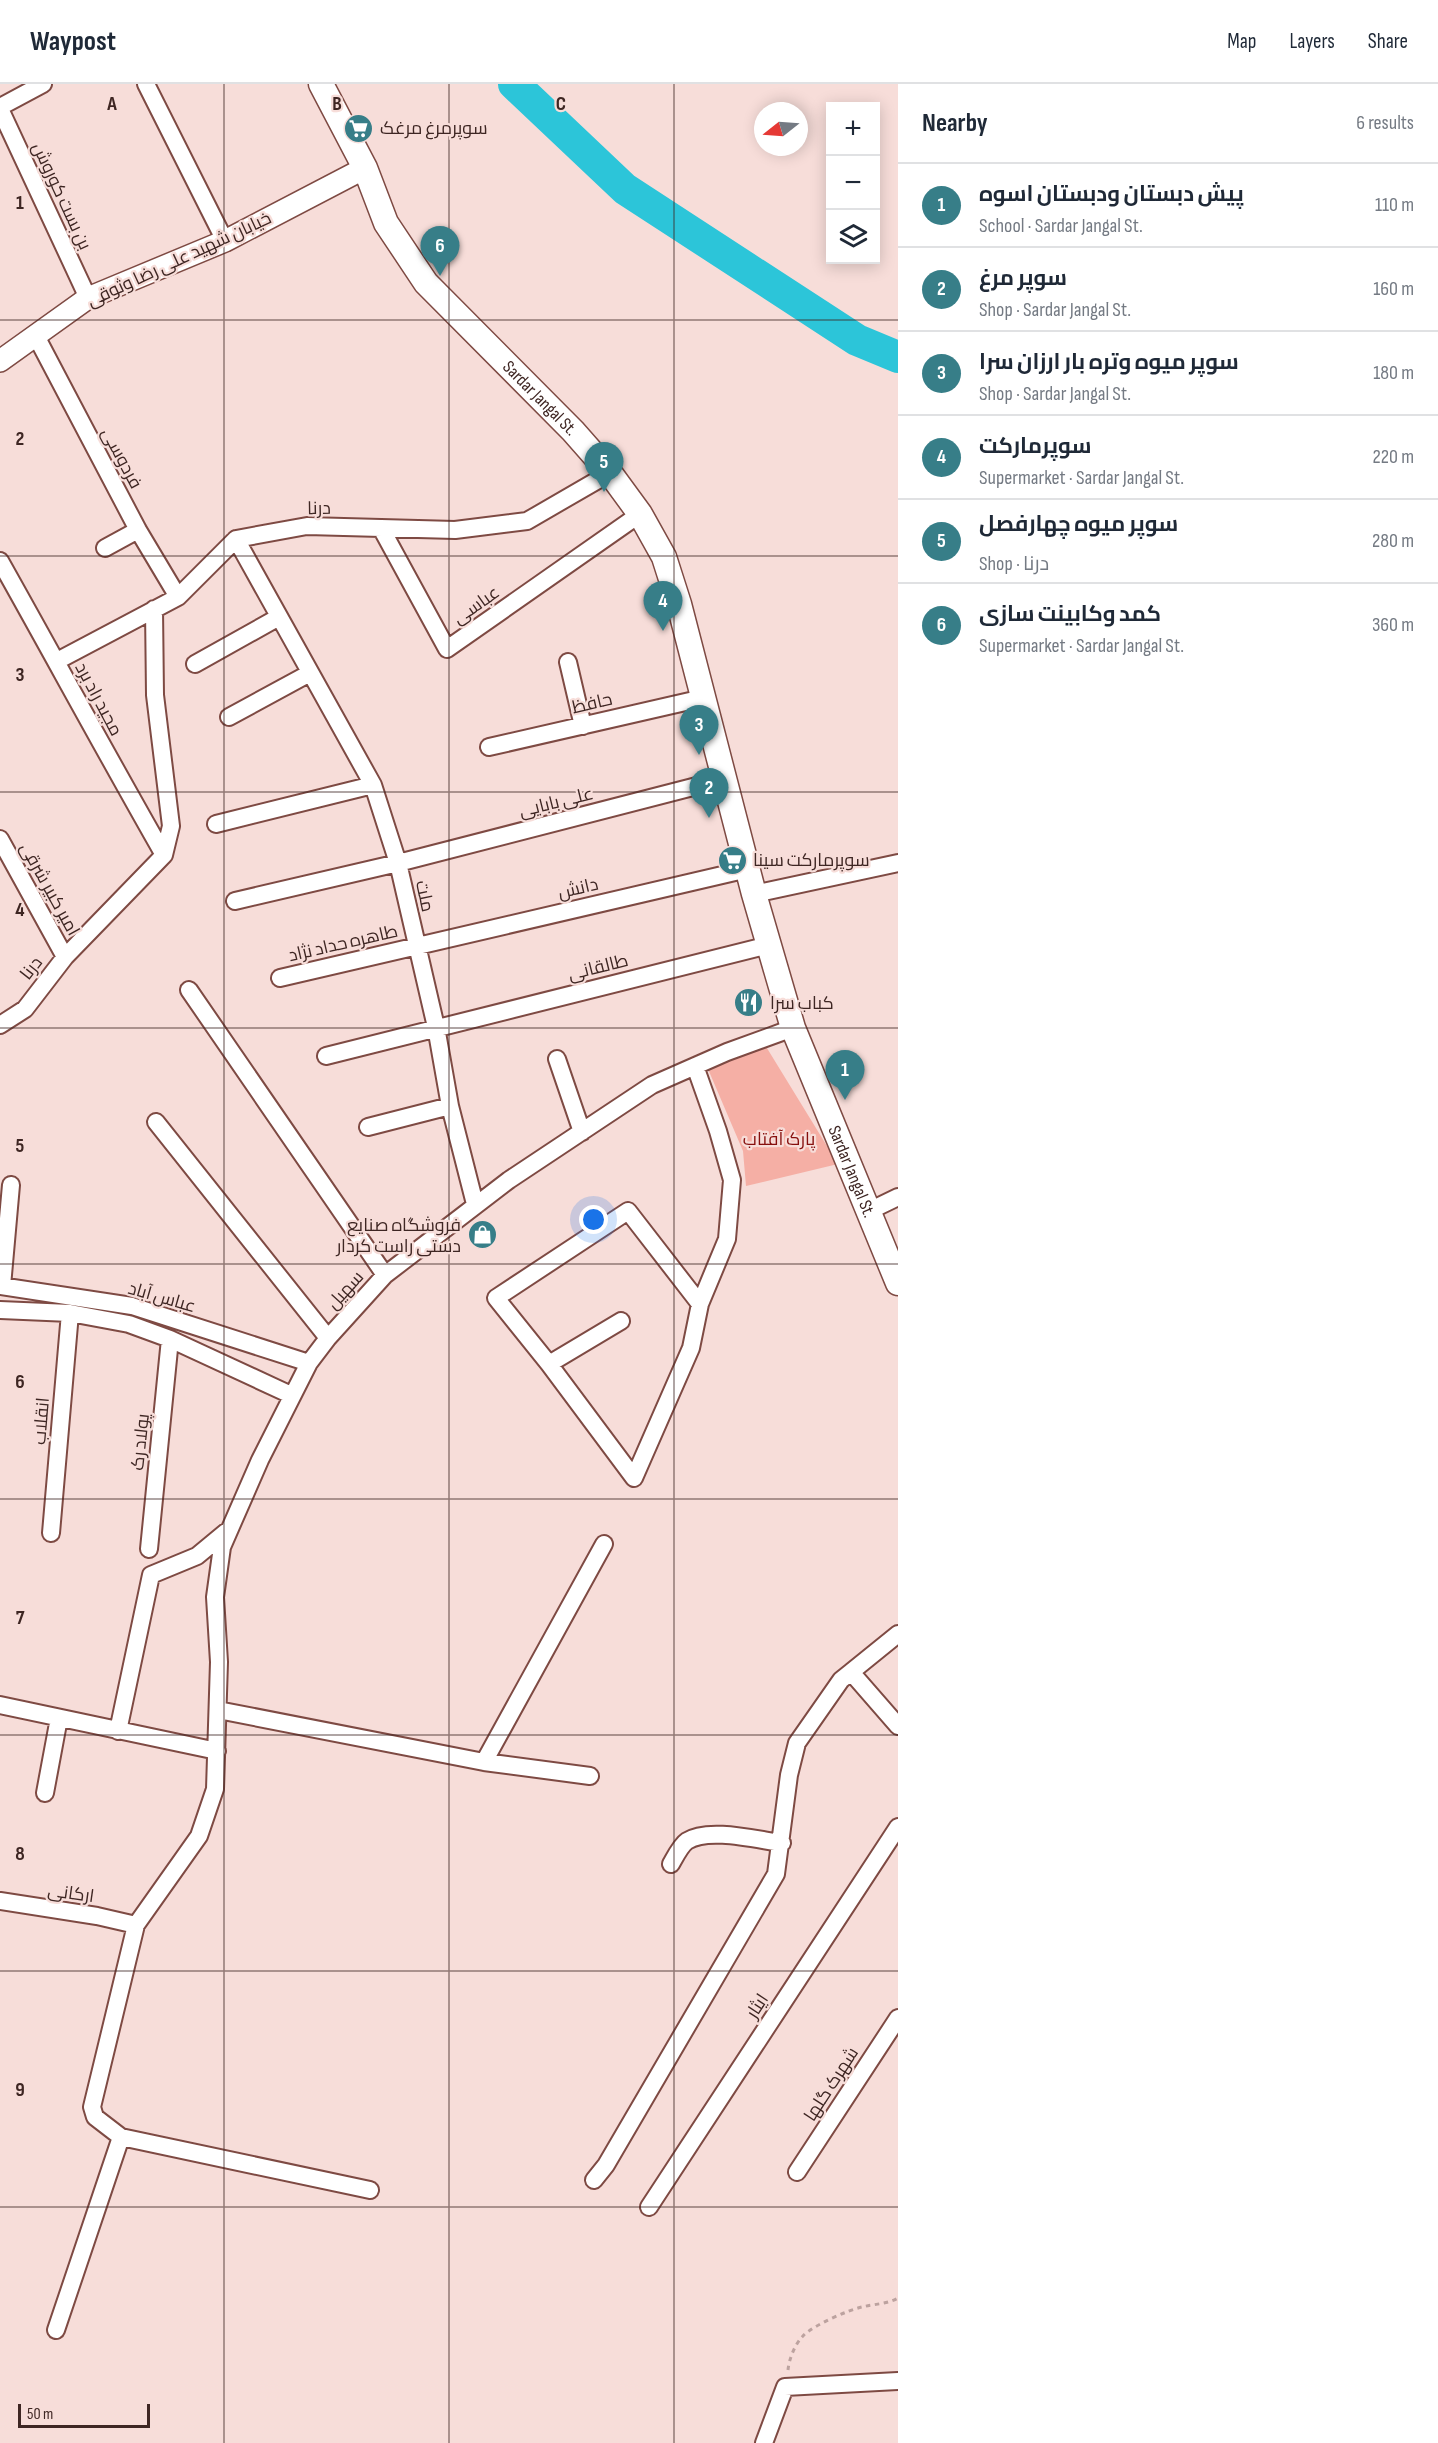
<!DOCTYPE html>
<meta charset="utf-8">
<style>
body{margin:0;font-family:"Sofia Sans Condensed",Cairo,sans-serif;background:#f6f6f7;color:#1f2937}
.controls{position:absolute;right:18px;top:18px;display:grid;overflow:hidden;border-radius:0px;box-shadow:0 3px 15px #0003}
.controls button{width:54px;height:54px;display:grid;place-items:center;padding:0;border:0;border-bottom:2px solid #e0e1e3;background:#fff;color:#1f2937;font:30px sans-serif}
.compass{position:absolute;left:754px;top:18px;width:54px;height:54px;border-radius:50%;background:#fff;box-shadow:0 3px 15px #0003;rotate:253deg}
.scale{position:absolute;left:18px;bottom:15px;width:132px;box-sizing:border-box;padding-left:6px;border:3px solid #3e2623;border-top:0;font-size:16px;line-height:21px;white-space:nowrap;color:#3e2623;-webkit-text-stroke:4px #f7ddd9;paint-order:stroke}
.you{position:absolute;left:594px;top:1136px;width:21px;height:21px;margin:-15px;border:4px solid #fff;border-radius:50%;background:#1a73e8;box-shadow:0 0 0 9px #1a73e833}
.badge{display:grid;place-items:center;width:39px;height:39px;border-radius:50%;background:#377e88;color:#fff;font-size:20px;font-weight:700}
.pin{position:absolute;translate:-50% -50px;filter:drop-shadow(0 2px 3px #0008)}
.pin::after{content:'';position:absolute;top:32px;width:21px;height:18px;background:inherit;clip-path:polygon(0 0,100% 0,50% 100%)}
.list{margin:0;padding:0;list-style:none}
h2{display:flex;justify-content:space-between;align-items:center;height:78px;margin:0;padding:0 24px;font-size:26px}
h2 small{font-size:20px;font-weight:400;color:#747a83}
.list li{display:grid;grid-template-columns:39px 1fr auto;gap:18px;align-items:center;box-sizing:border-box;height:84px;padding:0 24px;border-top:2px solid #e0e1e3}
.list b{display:block;font-size:22px;white-space:nowrap}
.list p{margin:0;font-size:20px;white-space:nowrap;color:#747a83}
.list em{font-size:20px;font-style:normal;color:#747a83}
.icon{flex:none;width:33px;height:33px;fill:none;stroke:currentColor;stroke-width:2;stroke-linecap:round;stroke-linejoin:round}
.map{position:relative;flex:none;width:898px;height:2359px;overflow:hidden}
header{display:flex;align-items:center;gap:36px;box-sizing:border-box;height:84px;padding:0 30px;background:#fff;border-bottom:2px solid #e0e1e3}
header strong{font-size:28px}
nav{display:flex;gap:33px;margin-inline-start:auto;font-size:21px}
main{display:flex}
aside{flex:1;background:#fff}
.map>svg:first-child{display:block}
</style>
<header>
<strong>Waypost</strong>
<nav><a>Map</a><a>Layers</a><a>Share</a></nav>
</header>
<main>
<div class="map">
<svg width="898" height="2359" viewBox="0 0 898 2359">
<rect width="100%" height="100%" fill="#f7ddd9"/>
<!-- green -->
<path fill="#f5afa5" d="M762 956 838 1080 746 1102 743 1067 708 985 727 968Z"/>
<g fill="none" stroke-linecap="round" stroke-linejoin="round">
<!-- river -->
<path stroke="#2cc5d9" stroke-width="32" d="M514 0 625 105 857 256 898 273"/>
<defs>
<path id="minor" d="M146 0 225 157
M0 23 43 0
M0 25 88 214
M36 252 138 446 178 513
M381 444 447 565 640 430
M236 455 373 701 398 779 436 943 450 1022 475 1120
M105 464 138 446
M0 477C55 575 108 673 164 771
M57 577 178 513 236 455 307 442 455 446 527 437 610 389
M568 578 583 642
M195 580 279 533
M229 633 310 589
M489 663 703 614
M216 740 373 701
M0 755 65 873
M754 810 898 779
M235 817 398 779 724 695
M280 894 748 785
M189 906 385 1191
M0 941 25 925 65 873 164 771 171 742 155 611 154 525
M326 972 769 861
M557 975 582 1048
M695 982 718 1047 732 1096 727 1155 700 1220 691 1264 634 1394 549 1280 496 1214 628 1127 700 1220
M156 1038 328 1254
M368 1043 450 1022
M867 1128 898 1113
M0 1202 132 1222 309 1279
M2 1202 11 1101
M0 1226 70 1229 129 1240 170 1255 291 1311
M549 1280 621 1237
M51 1449 70 1229
M149 1465 170 1255
M898 1550 851 1588 898 1642
M0 1621 217 1667
M218 1626 484 1678 590 1692
M118 1647 151 1491 197 1472 226 1448
M484 1678 604 1460
M45 1709 59 1634
M671 1780C675 1773 681 1761 687 1757 708 1743 758 1756 782 1759
M0 1817 97 1832 136 1841
M121 2053 370 2106
M797 2088 898 1934
M594 2096 606 2081 776 1790 789 1691 797 1659 841 1596 851 1588
M649 2123 898 1743
M56 2246 121 2053 95 2033 92 2023 136 1841 199 1752 215 1705 219 1578 215 1513 222 1463 260 1376 309 1279 328 1254 385 1191 509 1096 652 1001 727 968 793 944
M764 2359 785 2303 898 2297"/>
<path id="tertiary" d="M0 277 88 214 225 157 365 84"/>
<g id="secondary">
<path id="s1" d="M321 0 365 84 386 139 426 199 573 347 610 389 640 430 664 473 679 520 754 810 793 944 898 1199"/>
</g>
</defs>
<!-- minor casing -->
<use href="#minor" stroke="#7e4a43" stroke-width="20"/>
<!-- tertiary casing -->
<use href="#tertiary" stroke="#7e4a43" stroke-width="24"/>
<!-- secondary casing -->
<use href="#secondary" stroke="#7e4a43" stroke-width="27"/>
<!-- path -->
<path stroke="#bca29f" stroke-width="3" stroke-dasharray="4.5 4.5" stroke-linecap="butt" d="M788 2286C789 2275 795 2260 803 2252 812 2242 848 2226 862 2223 874 2220 888 2220 898 2214"/>
<!-- minor -->
<use href="#minor" stroke="#fff" stroke-width="16"/>
<!-- tertiary -->
<use href="#tertiary" stroke="#fff" stroke-width="21"/>
<!-- secondary -->
<use href="#secondary" stroke="#fff" stroke-width="24"/>
</g>
<!-- grid -->
<path fill="none" stroke="#3e2623" stroke-width="1.5" stroke-opacity="0.55" d="M224 0V2359M449 0V2359M674 0V2359M0 236H898M0 472H898M0 708H898M0 944H898M0 1180H898M0 1415H898M0 1651H898M0 1887H898M0 2123H898"/>
<!-- icons -->
<defs>
<symbol id="supermarket-disc" viewBox="-11 -11 22 22"><circle r="9.5" fill="#377e88" stroke="#f7ddd9"/><path d="M-6-5.5h2.5l.6 2H6L4.5 2H-2.5L-4.4-4H-6ZM-1.5 3.2a1.3 1.3 0 1 0 .1 0ZM3 3.2a1.3 1.3 0 1 0 .1 0Z" fill="#fff"/></symbol>
<symbol id="restaurant-disc" viewBox="-11 -11 22 22"><circle r="9.5" fill="#377e88" stroke="#f7ddd9"/><path d="M-5-6h1v4h1v-4h1v4h1v-4h1v5L-1.5 .5V6h-2V.5L-5-1ZM5-6V6H3V1.5H1.5Q1.5-4 5-6Z" fill="#fff"/></symbol>
<symbol id="shop-disc" viewBox="-11 -11 22 22"><circle r="9.5" fill="#377e88" stroke="#f7ddd9"/><path d="M-5-2.5h2.3a2.7 3.5 0 0 1 5.4 0H5L5.5 6h-11ZM-1.5-2.5h3a1.5 2.3 0 0 0-3 0Z" fill="#fff"/></symbol>
</defs>
<g fill-rule="evenodd">
<use href="#supermarket-disc" x="342" y="28" width="33" height="33"/>
<use href="#supermarket-disc" x="716" y="760" width="33" height="33"/>
<use href="#restaurant-disc" x="732" y="902" width="33" height="33"/>
<use href="#shop-disc" x="466" y="1134" width="33" height="33"/>
</g>
<g text-anchor="middle" stroke-width="4.5" stroke-linejoin="round" paint-order="stroke">
<!-- poi labels -->
<g font-size="18" fill="#3e2623" stroke="#f7ddd9" text-anchor="start">
<text x="380" y="50">سوپرمرغ مرغک</text>
<text x="753" y="782">سوپرمارکت سینا</text>
<text x="770" y="925">کباب سرا</text>
<text x="461" y="1147" text-anchor="end">فروشگاه صنایع<tspan x="461" dy="21">دستی راست کردار</tspan></text>
</g>
<!-- street labels -->
<g font-size="18" fill="#3e2623" stroke="#f7ddd9">
<text transform="translate(62 112) rotate(65)" y="6">بن بست کوروش</text>
<text transform="translate(179 175) rotate(-25)" y="6">خیابان شهید علی رضا وثوقی</text>
<text dy="6" stroke="none"><textPath href="#s1" startOffset="388">Sardar Jangal St.</textPath></text>
<text transform="translate(122 374) rotate(62)" y="6">فردوسی</text>
<text transform="translate(319 424) rotate(-1)" y="6">درنا</text>
<text transform="translate(476 521) rotate(-35)" y="6">عباسی</text>
<text transform="translate(99 615) rotate(62)" y="6">مجید راد برد</text>
<text transform="translate(592 619) rotate(-13)" y="6">حافظ</text>
<text transform="translate(556 718) rotate(-14)" y="6">علی بابایی</text>
<text transform="translate(578 804) rotate(-13)" y="6">دانش</text>
<text transform="translate(50 805) rotate(61)" y="6">امیر کبیر شرقی</text>
<text transform="translate(425 812) rotate(78)" y="6">ملت</text>
<text transform="translate(343 859) rotate(-13)" y="6">طاهره حداد نژاد</text>
<text transform="translate(598 883) rotate(-14)" y="6">طالقانی</text>
<text transform="translate(31 884) rotate(-52)" y="6">درنا</text>
<text dy="6" stroke="none"><textPath href="#s1" startOffset="1234">Sardar Jangal St.</textPath></text>
<text transform="translate(345 1206) rotate(-48)" y="6">سهیل</text>
<text transform="translate(162 1213) rotate(16)" y="6">عباس آباد</text>
<text transform="translate(41 1337) rotate(-85)" y="6">انقلاب</text>
<text transform="translate(140 1358) rotate(-84)" y="6">پولاد رک</text>
<text transform="translate(71 1809) rotate(8)" y="6">ارکانی</text>
<text transform="translate(757 1922) rotate(-57)" y="6">ایثار</text>
<text transform="translate(831 2000) rotate(-57)" y="6">شهرک گلها</text>
</g>
<!-- park labels -->
<g font-size="18" fill="#860f0d" stroke="#f7ddd9">
<text x="779" y="1061">پارک آفتاب</text>
</g>
</g>
<g font-size="20" text-anchor="middle" font-weight="bold" fill="#3e2623" stroke="#f7ddd9" stroke-width="4.5" stroke-linejoin="round" paint-order="stroke">
<text x="112" y="26">A</text>
<text x="337" y="26">B</text>
<text x="561" y="26">C</text>
<text x="20" y="125">1</text>
<text x="20" y="361">2</text>
<text x="20" y="597">3</text>
<text x="20" y="832">4</text>
<text x="20" y="1068">5</text>
<text x="20" y="1304">6</text>
<text x="20" y="1540">7</text>
<text x="20" y="1776">8</text>
<text x="20" y="2012">9</text>
</g>
</svg>
<div class="controls">
<button>+</button>
<button>−</button>
<button><svg class="icon" aria-label="layers" viewBox="0 0 24 24"><path d="M12 4l9 5-9 5-9-5zM3 14l9 5 9-5"/></svg></button>
</div>
<svg class="compass" viewBox="-18 -18 36 36"><path d="M0-13l5 13h-10z" fill="#e53935"/><path d="M0 13l5-13h-10z" fill="#747a83"/></svg>
<div class="scale">50 m</div>
<div class="you"></div>
<div class="pin badge" style="left:845px;top:1016px">1</div>
<div class="pin badge" style="left:709px;top:734px">2</div>
<div class="pin badge" style="left:699px;top:671px">3</div>
<div class="pin badge" style="left:663px;top:547px">4</div>
<div class="pin badge" style="left:604px;top:408px">5</div>
<div class="pin badge" style="left:440px;top:192px">6</div>
</div>
<aside>
<h2>Nearby<small>6 results</small></h2>
<ul class="list">
<li><span class="badge">1</span><div><b>پیش دبستان ودبستان اسوه</b><p>School · Sardar Jangal St.</p></div><em>110 m</em></li>
<li><span class="badge">2</span><div><b>سوپر مرغ</b><p>Shop · Sardar Jangal St.</p></div><em>160 m</em></li>
<li><span class="badge">3</span><div><b>سوپر میوه وتره بار ارزان سرا</b><p>Shop · Sardar Jangal St.</p></div><em>180 m</em></li>
<li><span class="badge">4</span><div><b>سوپرمارکت</b><p>Supermarket · Sardar Jangal St.</p></div><em>220 m</em></li>
<li><span class="badge">5</span><div><b>سوپر میوه چهارفصل</b><p>Shop · درنا</p></div><em>280 m</em></li>
<li><span class="badge">6</span><div><b>کمد وکابینت سازی</b><p>Supermarket · Sardar Jangal St.</p></div><em>360 m</em></li>
</ul>
</aside>
</main>
